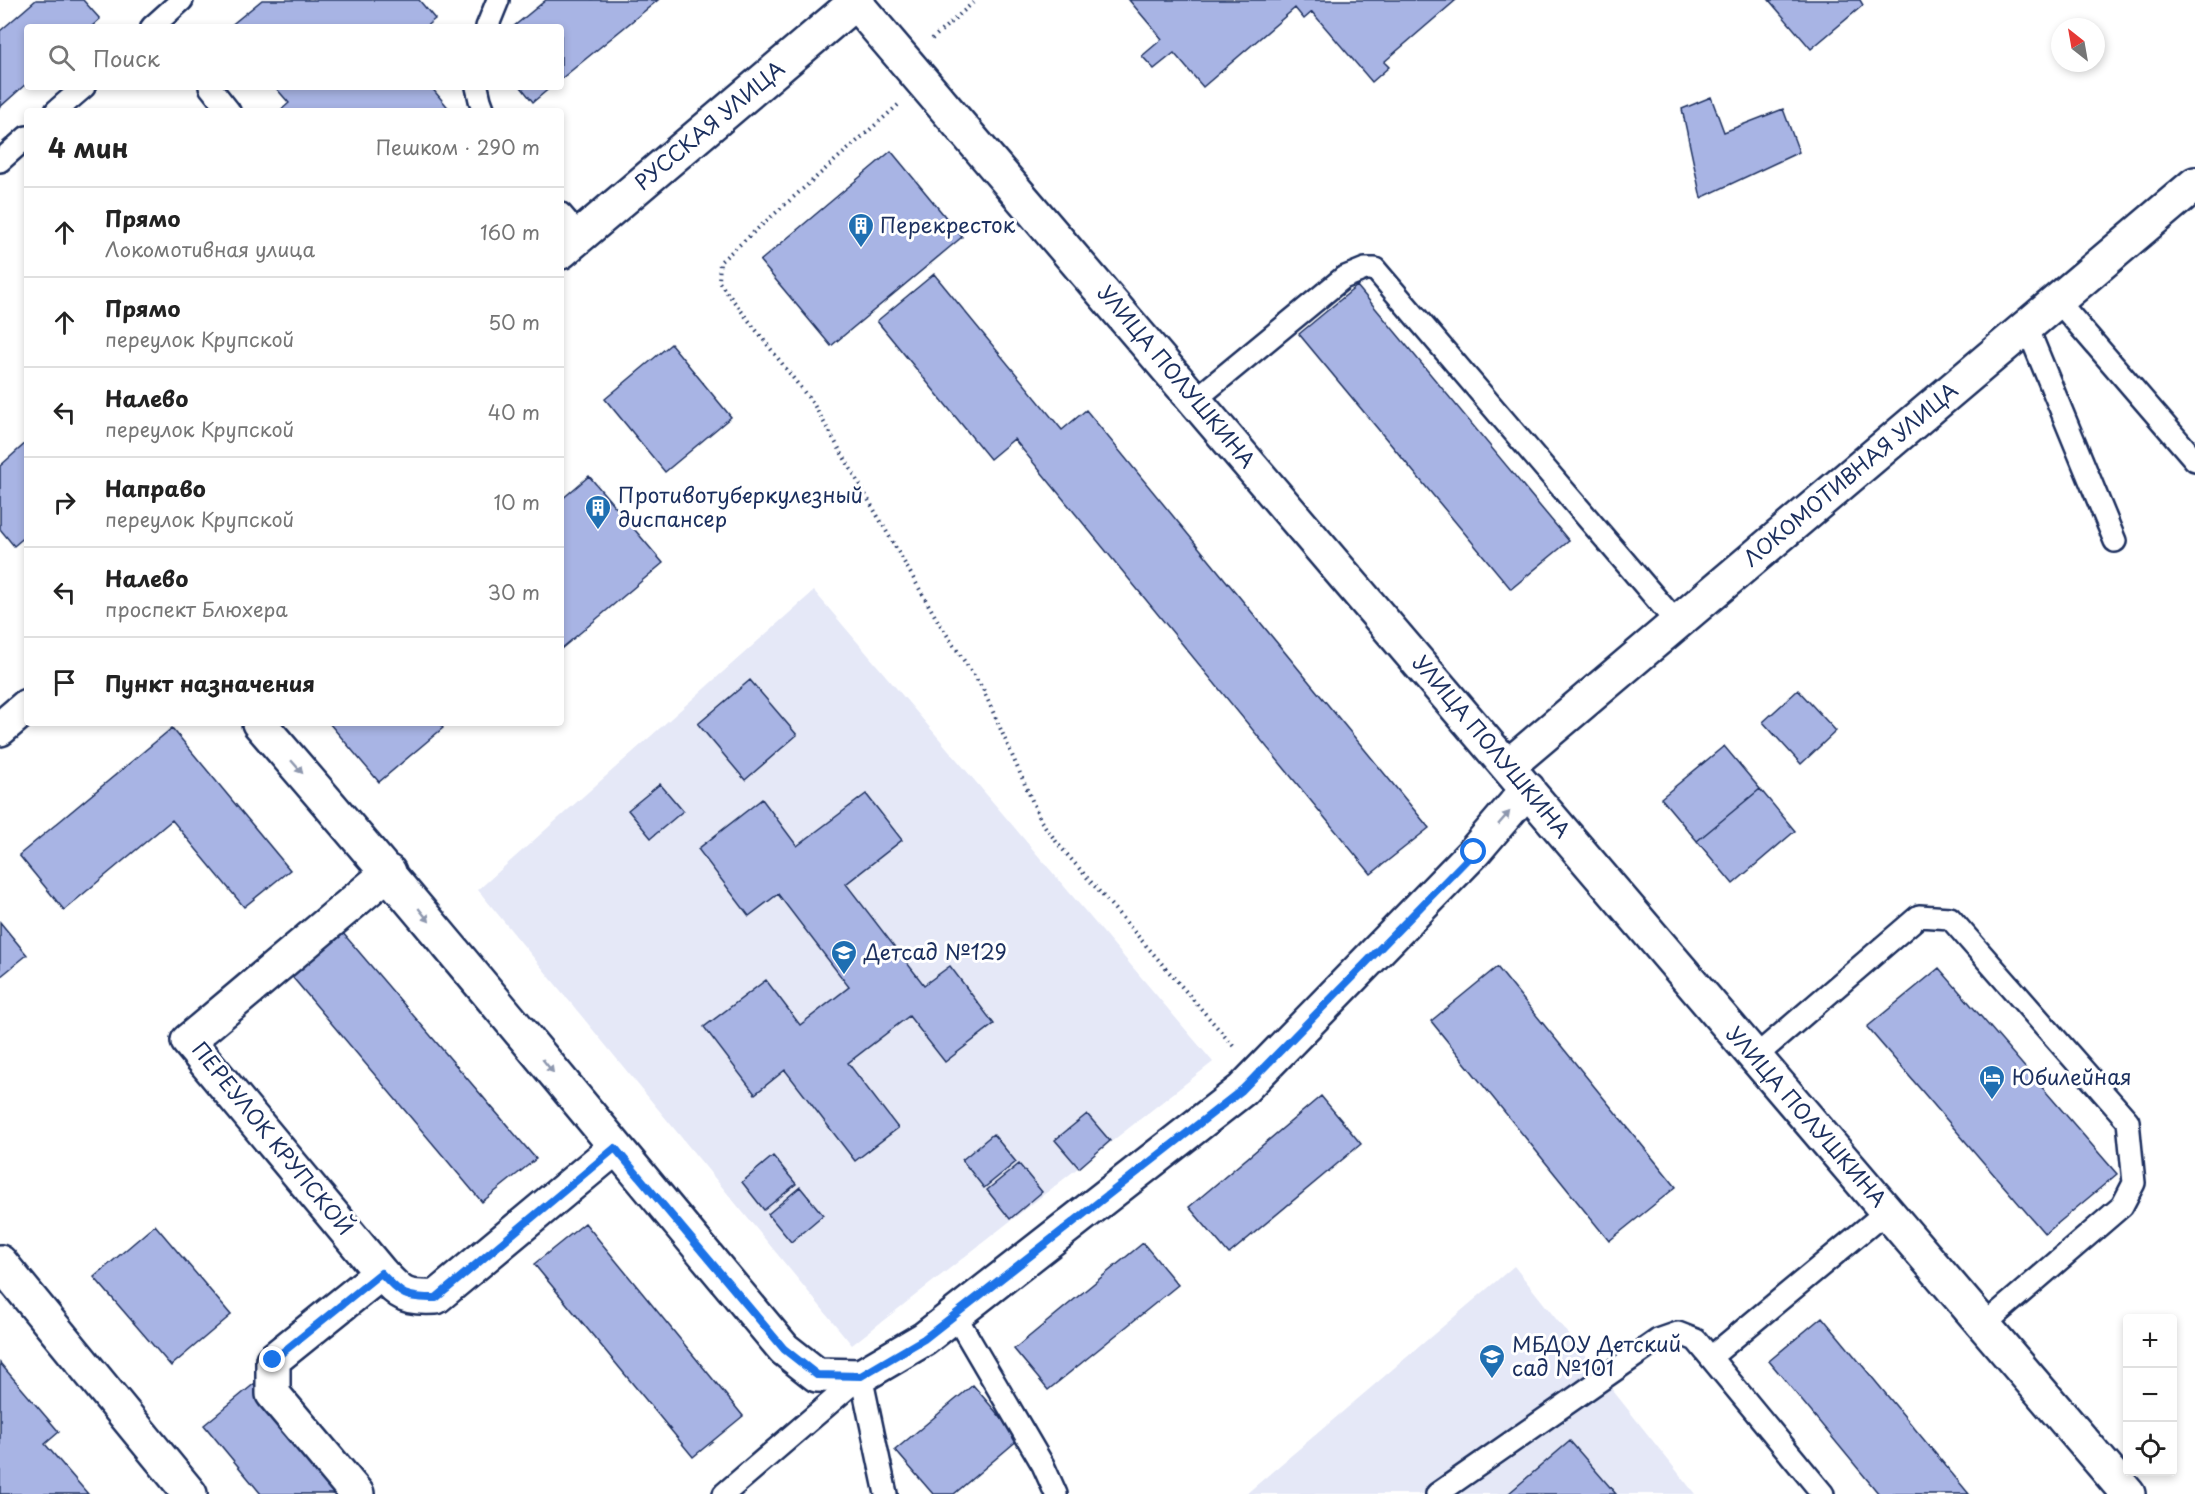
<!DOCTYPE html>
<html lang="ru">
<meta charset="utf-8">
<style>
body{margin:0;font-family:"Playpen Sans",sans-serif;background:#f2f2f2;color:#222}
.controls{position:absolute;right:18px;bottom:18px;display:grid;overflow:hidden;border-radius:6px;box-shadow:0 3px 9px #0003}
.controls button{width:54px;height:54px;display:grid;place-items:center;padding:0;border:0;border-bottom:2px solid #e0e0e0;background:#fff;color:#222;font:30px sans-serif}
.compass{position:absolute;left:2051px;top:18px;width:54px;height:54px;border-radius:50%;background:#fff;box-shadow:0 3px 9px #0003;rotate:329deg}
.stop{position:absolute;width:18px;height:18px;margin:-14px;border:4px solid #1a73e8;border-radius:50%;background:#fff}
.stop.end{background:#1a73e8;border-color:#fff;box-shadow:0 2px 6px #0008}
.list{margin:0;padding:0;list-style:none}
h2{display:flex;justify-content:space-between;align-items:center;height:78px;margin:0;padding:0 24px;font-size:26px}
h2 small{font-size:20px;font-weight:400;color:#767676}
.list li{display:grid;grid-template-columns:39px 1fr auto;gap:18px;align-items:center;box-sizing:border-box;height:90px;padding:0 24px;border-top:2px solid #e0e0e0}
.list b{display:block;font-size:22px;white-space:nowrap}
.list p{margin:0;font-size:20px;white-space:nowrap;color:#767676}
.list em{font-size:20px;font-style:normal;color:#767676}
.icon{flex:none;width:33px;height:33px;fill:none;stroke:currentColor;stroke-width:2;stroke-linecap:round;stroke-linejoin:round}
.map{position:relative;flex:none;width:2195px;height:1494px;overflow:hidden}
.search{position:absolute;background:#fff;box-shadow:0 3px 9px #0003;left:24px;top:24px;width:540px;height:66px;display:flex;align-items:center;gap:15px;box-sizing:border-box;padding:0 21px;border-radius:6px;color:#767676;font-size:22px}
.panel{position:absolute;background:#fff;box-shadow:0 3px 9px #0003;left:24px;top:108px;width:540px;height:618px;border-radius:6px}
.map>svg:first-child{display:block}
</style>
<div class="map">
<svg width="2195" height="1494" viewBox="0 0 2195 1494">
<rect width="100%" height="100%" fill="#fff"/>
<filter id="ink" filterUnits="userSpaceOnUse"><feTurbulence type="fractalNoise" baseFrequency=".0167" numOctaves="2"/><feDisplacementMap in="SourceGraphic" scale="12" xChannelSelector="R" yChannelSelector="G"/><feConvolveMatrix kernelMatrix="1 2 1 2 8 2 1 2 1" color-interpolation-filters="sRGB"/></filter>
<g filter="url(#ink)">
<!-- built -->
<path fill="#e5e8f7" d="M814 591 1213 1062 852 1345 478 890Z
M1514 1266 1695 1494H1246Z"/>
<!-- building -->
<path fill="#a8b4e4" stroke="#1b2f5e" stroke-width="1.5" d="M36 0H83L100 19 91 27H27V83L0 107V31Z
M262 0H419L435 19 425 27H229Z
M546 0H658L561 79V27H513Z
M1129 0H1456L1384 62 1389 67 1372 82 1312 12 1304 19 1295 8 1203 87 1174 53 1154 69 1142 56 1162 39Z
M1769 0H1860L1863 5 1811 49Z
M275 87H431L451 111H280L289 103Z
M521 87H551L533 102Z
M1711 97 1724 132 1783 109 1799 152 1701 198 1682 109Z
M891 151 962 237 831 346 760 261Z
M934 274 1062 430 1086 410 1429 828 1371 874 1014 439 990 459 877 321Z
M1357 286 1569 541 1511 589 1299 334Z
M671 344 731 417 665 472 605 399Z
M27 442V535L14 546 0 529V466Z
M589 476 663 563 561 649V500Z
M750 680 797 735 745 780 698 724Z
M1798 690 1836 731 1801 764 1763 722Z
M329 723H439L443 728 379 782Z
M172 728 290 870 244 907 172 820 64 910 19 855Z
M1724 746 1760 789 1697 841 1661 798Z
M660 784 683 811 651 838 628 810Z
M1760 789 1795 831 1733 884 1697 841Z
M866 794 902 840 846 884 924 985 950 966 994 1024 945 1062 909 1016 848 1063 898 1128 855 1161 785 1070 755 1094 704 1027 766 980 800 1025 849 987 778 894 749 916 698 849 762 799 797 846Z
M0 922 27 955 0 977Z
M342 932 536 1159 482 1202 289 973Z
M1497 967 1676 1187 1609 1241 1431 1021Z
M1939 968 2117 1174 2045 1234 1867 1027Z
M1321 1096 1361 1144 1229 1254 1189 1207Z
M1087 1114 1110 1141 1079 1168 1055 1140Z
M993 1134 1016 1162 984 1188 962 1160Z
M773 1156 796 1184 764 1210 742 1182Z
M1019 1164 1042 1192 1010 1219 987 1190Z
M800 1187 823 1215 791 1242 768 1214Z
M585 1223 743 1416 693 1457 534 1264Z
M155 1225 231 1315 171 1366 94 1277Z
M1143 1243 1178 1285 1048 1390 1014 1349Z
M1822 1317 1969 1494H1879L1769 1361Z
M0 1363 59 1432 45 1444 88 1494H0Z
M255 1383 347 1494H261L204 1425Z
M973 1385 1019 1439 954 1494H933L895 1450Z
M1570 1441 1616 1494H1508Z"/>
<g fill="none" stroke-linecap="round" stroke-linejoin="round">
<defs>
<path id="lane" d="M152 27 182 0
M487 27 498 0
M210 87 229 111
M477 87 480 100 484 111
M56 111 84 87
M0 161 27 137
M561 214 580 236
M2058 301 2195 460
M2027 327 2115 541
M1196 399 1343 278 1365 269H1375L1677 623
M1755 1057 1919 916 1950 918 2128 1121 2134 1183 2122 1206 1985 1324
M955 1315 1043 1465 1056 1494
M1711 1357 1887 1211
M724 1494 861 1376 886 1494
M1437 1494 1658 1340 1678 1333 1696 1340 1823 1494"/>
<path id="street" d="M853 0 2128 1494
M259 723C437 928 609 1140 784 1349L817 1375 861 1376 924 1339 1242 1090 1474 852 1528 789
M1508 766 2195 184
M381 1273 188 1041 389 872
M357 1494 273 1394V1360L381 1273C402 1295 403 1298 436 1297L615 1148"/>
<path id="secondary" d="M561 252 858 0
M0 729 27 706
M0 1262 190 1494"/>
</defs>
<!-- lane casing -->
<use href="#lane" stroke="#1b2f5e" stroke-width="26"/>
<!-- street casing -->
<use href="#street" stroke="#1b2f5e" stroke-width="38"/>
<!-- secondary casing -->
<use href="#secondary" stroke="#1b2f5e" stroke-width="38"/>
<!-- path -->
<path stroke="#1b2f5e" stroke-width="4" stroke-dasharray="1.5 4.5" stroke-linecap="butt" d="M932 39 976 0
M898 105 720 262 719 282 814 405 939 623 983 689 1041 821 1058 844 1235 1048"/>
<!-- lane -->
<use href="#lane" stroke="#fff" stroke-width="21"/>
<!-- street -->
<use href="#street" stroke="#fff" stroke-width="33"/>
<!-- secondary -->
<use href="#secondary" stroke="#fff" stroke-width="33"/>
</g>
<!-- one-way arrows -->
<defs><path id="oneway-solid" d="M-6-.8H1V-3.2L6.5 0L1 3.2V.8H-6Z" transform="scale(1.5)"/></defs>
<g fill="#8d97ae">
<use href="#oneway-solid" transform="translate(297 767) rotate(49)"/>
<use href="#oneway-solid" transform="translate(1504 818) rotate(-49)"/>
<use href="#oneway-solid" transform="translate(424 915) rotate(51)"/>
<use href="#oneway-solid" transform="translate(548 1066) rotate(51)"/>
</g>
</g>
<g fill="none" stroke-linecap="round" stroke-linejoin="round" filter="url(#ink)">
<!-- route -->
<path stroke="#1a73e8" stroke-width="8" d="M273 1360 381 1273C402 1295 404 1298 436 1298L615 1148 784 1349 817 1375 861 1376 924 1339 1242 1090 1474 852"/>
</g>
<!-- icons -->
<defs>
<symbol id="building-pin" viewBox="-11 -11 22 30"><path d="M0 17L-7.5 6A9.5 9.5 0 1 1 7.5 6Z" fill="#1f6fb2" stroke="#fff"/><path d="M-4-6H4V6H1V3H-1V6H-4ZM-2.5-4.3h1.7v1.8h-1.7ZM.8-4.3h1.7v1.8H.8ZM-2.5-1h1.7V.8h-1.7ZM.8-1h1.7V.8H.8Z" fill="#fff"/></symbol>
<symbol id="school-pin" viewBox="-11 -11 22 30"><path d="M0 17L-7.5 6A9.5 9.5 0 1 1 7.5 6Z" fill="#1f6fb2" stroke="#fff"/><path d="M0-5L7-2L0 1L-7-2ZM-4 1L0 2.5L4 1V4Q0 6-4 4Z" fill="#fff"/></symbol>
<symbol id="hotel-pin" viewBox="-11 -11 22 30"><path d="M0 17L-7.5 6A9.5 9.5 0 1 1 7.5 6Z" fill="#1f6fb2" stroke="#fff"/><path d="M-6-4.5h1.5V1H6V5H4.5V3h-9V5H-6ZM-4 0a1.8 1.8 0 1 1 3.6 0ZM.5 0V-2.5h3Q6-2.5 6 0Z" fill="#fff"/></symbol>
</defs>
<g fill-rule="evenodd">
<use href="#building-pin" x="846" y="211" width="30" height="40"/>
<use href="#building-pin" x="583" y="493" width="30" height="40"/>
<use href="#school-pin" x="829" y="938" width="30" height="40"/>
<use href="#hotel-pin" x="1977" y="1063" width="30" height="40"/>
<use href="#school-pin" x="1477" y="1342" width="30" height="40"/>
</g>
<g text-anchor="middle" stroke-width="6" stroke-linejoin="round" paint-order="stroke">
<!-- street labels -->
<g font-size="21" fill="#1b2f5e" stroke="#fff">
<text transform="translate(710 126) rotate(-40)" y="7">РУССКАЯ УЛИЦА</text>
<text transform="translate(1176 377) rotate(50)" y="7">УЛИЦА ПОЛУШКИНА</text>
<text transform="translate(1851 475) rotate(-40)" y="7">ЛОКОМОТИВНАЯ УЛИЦА</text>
<text transform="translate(1491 747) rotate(50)" y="7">УЛИЦА ПОЛУШКИНА</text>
<text transform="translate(1806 1117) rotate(49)" y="7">УЛИЦА ПОЛУШКИНА</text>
<text transform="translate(272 1139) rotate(51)" y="7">ПЕРЕУЛОК КРУПСКОЙ</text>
</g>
<!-- poi labels -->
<g font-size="21" fill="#1b2f5e" stroke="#fff" text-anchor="start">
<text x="880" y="233">Перекресток</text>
<text x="618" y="503">Противотуберкулезный<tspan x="618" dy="24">диспансер</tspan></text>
<text x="864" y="960">Детсад №129</text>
<text x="2012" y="1085">Юбилейная</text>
<text x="1512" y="1352">МБДОУ Детский<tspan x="1512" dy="24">сад №101</tspan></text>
</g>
</g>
</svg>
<div class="controls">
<button>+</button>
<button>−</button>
<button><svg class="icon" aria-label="locate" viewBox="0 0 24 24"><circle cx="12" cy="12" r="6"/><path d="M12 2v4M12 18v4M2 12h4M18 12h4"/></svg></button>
</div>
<svg class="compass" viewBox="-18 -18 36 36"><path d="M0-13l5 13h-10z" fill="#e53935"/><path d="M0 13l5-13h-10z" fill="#767676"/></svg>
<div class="stop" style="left:1474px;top:852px"></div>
<div class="stop end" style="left:273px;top:1360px"></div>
<div class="search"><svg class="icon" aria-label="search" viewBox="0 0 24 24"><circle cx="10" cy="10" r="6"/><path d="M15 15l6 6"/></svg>Поиск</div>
<section class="panel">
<h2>4 мин<small>Пешком · 290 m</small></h2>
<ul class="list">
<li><svg class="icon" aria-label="ahead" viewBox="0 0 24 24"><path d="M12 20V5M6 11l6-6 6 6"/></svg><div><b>Прямо</b><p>Локомотивная улица</p></div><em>160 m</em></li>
<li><svg class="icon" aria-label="ahead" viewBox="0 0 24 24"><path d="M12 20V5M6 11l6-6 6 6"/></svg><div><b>Прямо</b><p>переулок Крупской</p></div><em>50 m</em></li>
<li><svg class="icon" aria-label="left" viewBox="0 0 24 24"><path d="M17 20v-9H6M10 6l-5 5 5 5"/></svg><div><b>Налево</b><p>переулок Крупской</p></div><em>40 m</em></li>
<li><svg class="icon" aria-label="right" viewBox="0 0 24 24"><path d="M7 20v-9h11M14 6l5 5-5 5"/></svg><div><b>Направо</b><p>переулок Крупской</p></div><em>10 m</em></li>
<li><svg class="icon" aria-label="left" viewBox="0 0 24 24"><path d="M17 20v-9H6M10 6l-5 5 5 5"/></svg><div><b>Налево</b><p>проспект Блюхера</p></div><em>30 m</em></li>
<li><svg class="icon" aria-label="arrive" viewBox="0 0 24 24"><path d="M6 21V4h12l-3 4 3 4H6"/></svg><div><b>Пункт назначения</b></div></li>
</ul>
</section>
</div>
